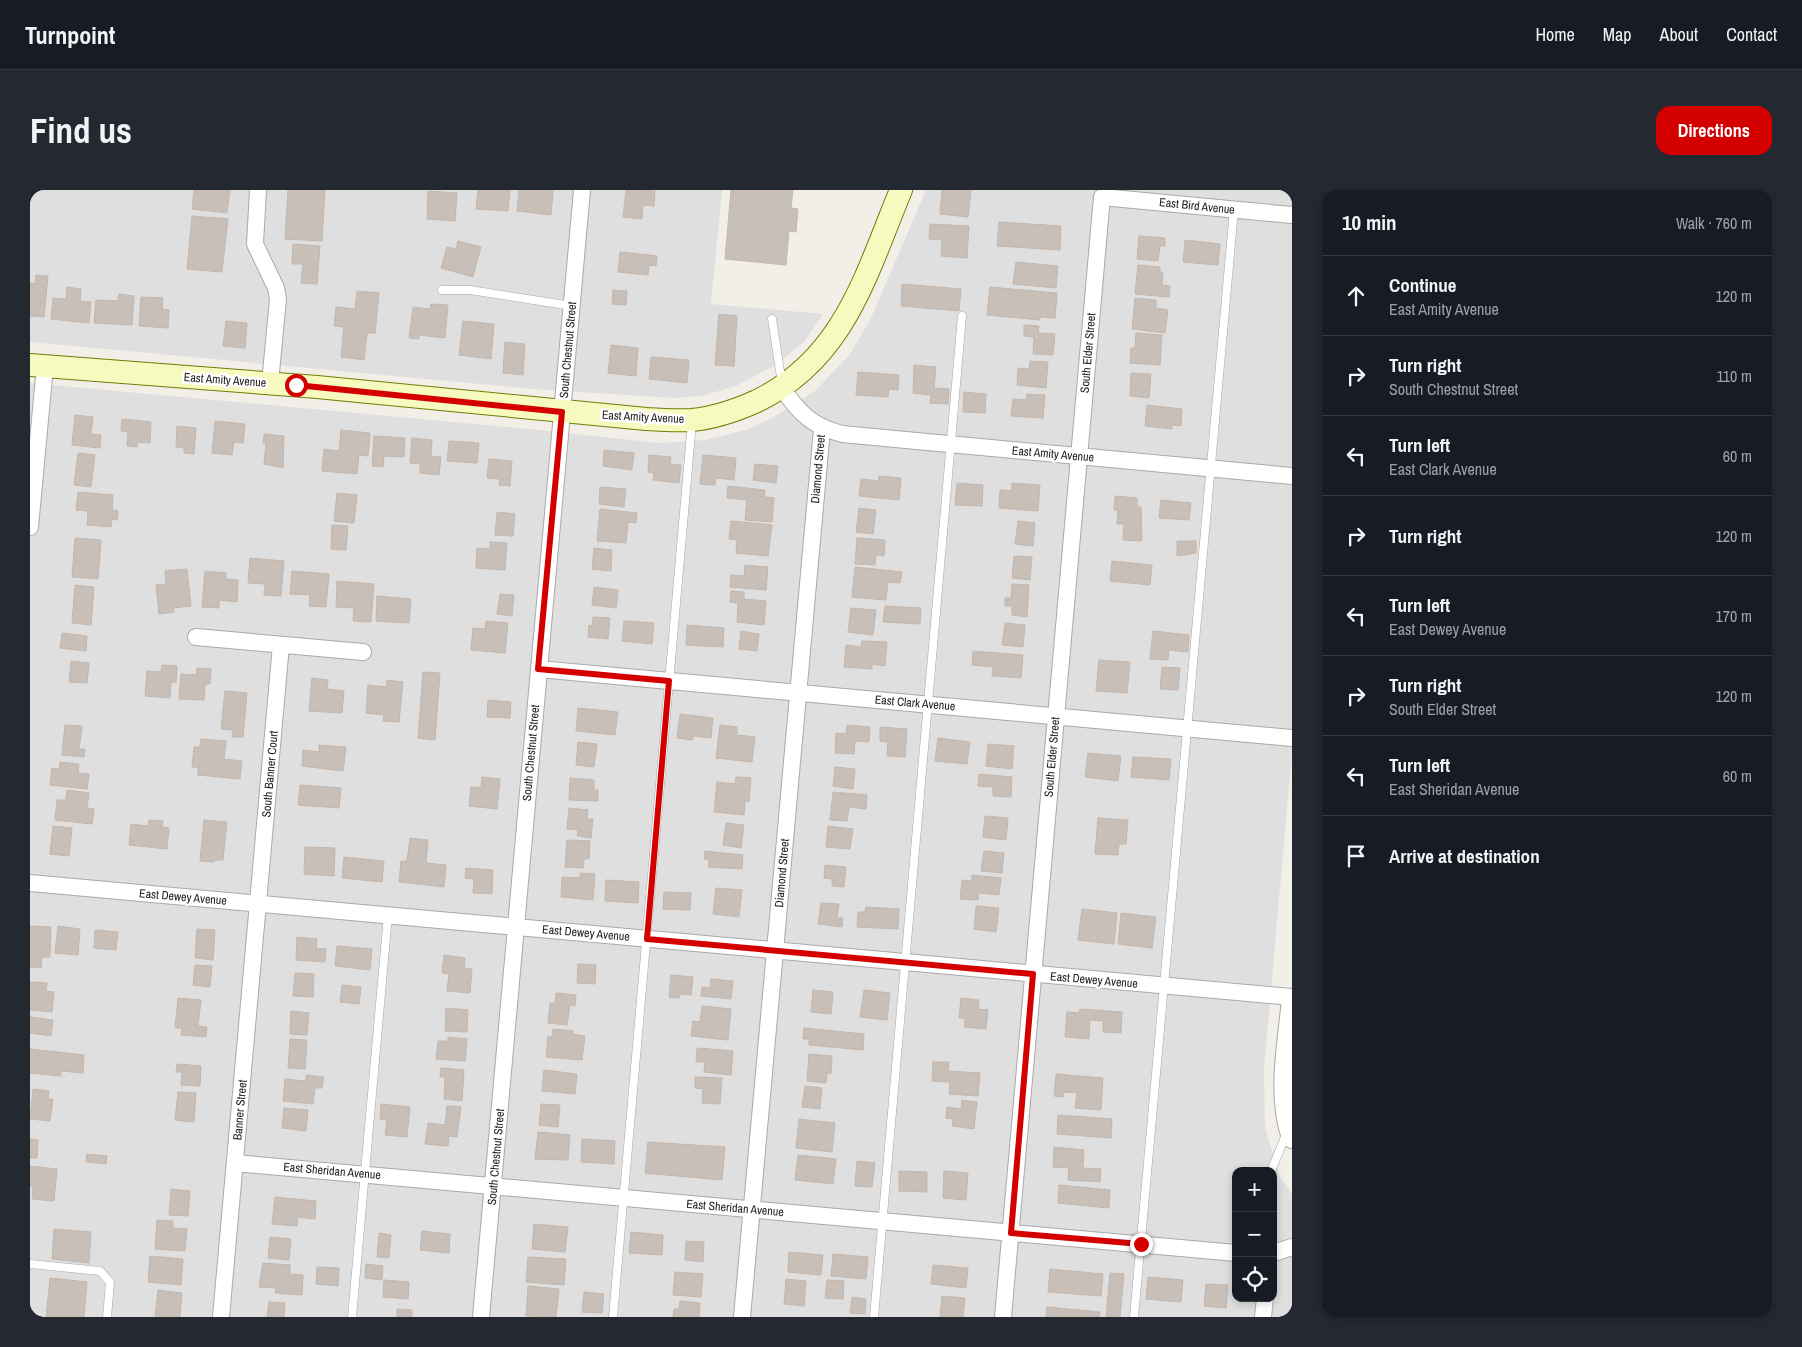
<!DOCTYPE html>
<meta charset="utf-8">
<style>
body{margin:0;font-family:"Archivo Narrow",sans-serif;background:#242831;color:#f1f3f6}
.controls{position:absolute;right:15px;bottom:15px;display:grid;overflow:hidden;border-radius:10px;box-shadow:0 2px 8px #0003}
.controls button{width:45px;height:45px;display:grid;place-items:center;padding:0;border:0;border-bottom:1px solid #363941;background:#171b24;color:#f1f3f6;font:25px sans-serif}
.stop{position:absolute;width:15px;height:15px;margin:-11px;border:4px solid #d40000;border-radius:50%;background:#fff}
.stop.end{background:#d40000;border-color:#fff;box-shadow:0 1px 5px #0008}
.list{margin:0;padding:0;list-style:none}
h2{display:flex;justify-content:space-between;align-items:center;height:65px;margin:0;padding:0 20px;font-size:21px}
h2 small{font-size:16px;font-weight:400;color:#9ea1a6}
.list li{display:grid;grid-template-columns:32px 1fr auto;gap:15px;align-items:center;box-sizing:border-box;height:80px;padding:0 20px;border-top:1px solid #363941}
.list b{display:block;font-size:19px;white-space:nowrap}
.list p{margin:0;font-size:16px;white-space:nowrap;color:#9ea1a6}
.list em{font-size:16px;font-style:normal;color:#9ea1a6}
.icon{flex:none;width:28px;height:28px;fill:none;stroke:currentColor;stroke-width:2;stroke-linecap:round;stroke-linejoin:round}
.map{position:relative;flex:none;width:1262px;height:1127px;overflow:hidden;border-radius:15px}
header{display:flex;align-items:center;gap:30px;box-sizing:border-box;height:70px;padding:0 25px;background:#171b24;border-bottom:1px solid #363941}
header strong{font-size:24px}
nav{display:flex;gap:28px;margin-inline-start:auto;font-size:18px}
.intro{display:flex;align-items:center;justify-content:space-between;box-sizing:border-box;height:120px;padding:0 30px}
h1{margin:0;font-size:35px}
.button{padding:12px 22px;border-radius:15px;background:#d40000;color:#fff;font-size:18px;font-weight:700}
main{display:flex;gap:30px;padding:0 30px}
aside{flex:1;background:#171b24;border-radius:15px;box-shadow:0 2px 8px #0003}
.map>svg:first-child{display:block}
</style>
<header>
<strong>Turnpoint</strong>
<nav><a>Home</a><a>Map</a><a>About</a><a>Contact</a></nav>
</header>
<div class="intro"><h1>Find us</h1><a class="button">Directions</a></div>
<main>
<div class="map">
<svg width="1262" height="1127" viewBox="0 0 1262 1127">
<rect width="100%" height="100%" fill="#f2efe9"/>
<!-- residential -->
<path fill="#e0dfdf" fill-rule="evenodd" d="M0 0H692L681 114 793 124 774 152 744 176 706 196 672 206 643 208 503 199 0 152Z
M896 0H1262V562L1234 879 1235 937 1250 987 1262 1004V1127H0V193L500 239 629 253 676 250 716 240 742 228 785 201 820 164 841 128ZM1206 981H1243V1108H1206Z"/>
<!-- building -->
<path fill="#c7bfb8" stroke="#c4b6ab" d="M164 0H200L197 23 162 19Z
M258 0H295L292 51 255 49Z
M448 0H480L478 21 446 19Z
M489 0H523L521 25 487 21Z
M596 0 625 1 624 16 613 15 612 29 593 27Z
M701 0H763L761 18 768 19 766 42 759 41 756 75 695 69Z
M912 0H941L938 27 910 24Z
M398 1 427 3 425 31 397 29Z
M162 26 198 29 192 82 157 79Z
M969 32 1031 36 1030 60 967 56Z
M900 34 939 36 937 68 911 66 912 50 899 49Z
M1109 46 1135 48V56H1130L1128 71 1107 69Z
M1155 50 1190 54 1188 75 1153 72Z
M428 51 451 57 443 87 411 78 417 57 426 59Z
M263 54 290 56 287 94 271 93 273 74H262Z
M590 62 627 66 626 76 619 75 618 85 588 82Z
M986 72 1028 76 1026 98 983 94Z
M1108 75 1130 77V83H1133L1132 95 1140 96 1139 107 1105 104Z
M6 85 18 86 14 127 0 126V93L5 94Z
M872 94 931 99 929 121 871 116Z
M37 97 51 99 50 111 61 112 59 133 21 129 23 108 36 109Z
M960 97 1027 103 1025 128 1010 127V130L957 125Z
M583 100 597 101 596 115 582 114Z
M327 101 349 103 345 143H337L334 170 311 167 314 137 304 136 306 117 325 119Z
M89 104 104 106 102 135 64 133 66 110 88 111Z
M111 107 133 108 132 119 139 120 138 138 109 136Z
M1105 108 1126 110V118L1138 120 1135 143 1102 139Z
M401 114 418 115 415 148 389 145V149L379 148 383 117 400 119Z
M689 124 707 126 704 176 685 175Z
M196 131 217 133 215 158 193 156Z
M433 131 464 134 461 169 429 165Z
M994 135 1009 136 1008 143 1025 144 1023 165 1003 164 1004 147 994 146Z
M1106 143 1132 145 1130 175 1100 173 1101 158H1105Z
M475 152 495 154 493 185 473 183Z
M581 155 608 158 606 186 578 183Z
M621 167 659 170 657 193 619 189Z
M1000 171 1018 172 1016 198 987 195 988 178 999 179Z
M884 175 906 177 904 198 919 199 918 214 900 213 901 205 883 203Z
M828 182 869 185 868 200 859 199 858 207 826 205Z
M1101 183 1121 184 1119 208 1100 206Z
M934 202 956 204 955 223 933 222Z
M997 204 1015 205 1013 228 981 226 983 209 996 210Z
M1117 215 1152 219 1151 236 1142 235V239L1115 236Z
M45 225 63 227 61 244 71 245 70 258 42 255Z
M92 229 121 232 120 253 107 252V257L97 256 98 242 91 241Z
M185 231 215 234 213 253 204 252 202 265 182 263Z
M147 236 166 238 164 264 154 263V258L146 257Z
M311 240 340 243 338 266 329 265 327 284 292 281 294 259 309 261Z
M234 244 254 246 253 278 234 274 236 253H233Z
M344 246 375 248 374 267 354 266 353 277 342 276Z
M382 248 402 250 401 266 411 267 409 285 390 283V274L380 273Z
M419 251 449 253 447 273 417 271Z
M574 260 604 263 602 280 573 276Z
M48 263 65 265 61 297 44 295Z
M619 265 641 267 640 274 651 275 649 293 623 290 624 283 618 282Z
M673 265 706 268 704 290 686 288 685 295 670 294Z
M459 269 482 271 480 296 469 295 470 289 457 288Z
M725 274 748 276 746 293 723 290Z
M849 286 871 288 869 310 829 306 831 289 849 291Z
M927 293 953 295 952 316 925 315Z
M982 293 1010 295 1008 321 969 318 970 300 982 301Z
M698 296 735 300 734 307 744 308 742 332 715 330 717 310 697 308Z
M570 297 596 299 594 317 569 314Z
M48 302 83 305 82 320 88 321 87 330 82 329 81 337 57 335 58 321 46 320Z
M307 303 327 305 324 333 304 331Z
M1085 306 1107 308V317H1111L1112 351 1093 350 1094 334H1087L1088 320H1084Z
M1131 310 1161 313 1159 330 1129 328Z
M829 318 846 320 843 344 826 342Z
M570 319 607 323 606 333 598 332 596 353 567 351Z
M467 322 485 324 483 346 465 345Z
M701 331 742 335 738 366 706 363 707 350 699 349Z
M988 331 1005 333 1003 356 985 354Z
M302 335 318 336 316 360 301 359Z
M45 348 71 350 68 389 42 387Z
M827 348 855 350 854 366 846 365 845 375 825 374Z
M1147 351H1166V363L1147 366Z
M460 352 477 353 475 380 446 378 447 358 460 359Z
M564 358 582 360 581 381 562 379Z
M984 366 1002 367 1000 390 982 388Z
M220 368 254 371 251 406 234 405 235 394 218 393Z
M1082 371 1122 375 1120 395 1080 391Z
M715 375 738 377 736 400 700 397 701 385 714 386Z
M825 377 872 382 870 393 858 392 856 410 822 407Z
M157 379 161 416 143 418 144 422 129 424 126 395 136 394 135 381Z
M175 381 196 383V389L208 390 207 412 189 410V418L172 417Z
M262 381 299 384 296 417 279 416 280 405 260 404Z
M307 391 344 394 341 432 323 431 324 418 306 417Z
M982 394 999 395 997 427 982 425V416H975V408H981Z
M45 395 64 397 61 435 42 433Z
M564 397 588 400 586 418 562 415Z
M701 401 714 402V409L736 411 734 435 707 432 708 413 700 412Z
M470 404 484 405 482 426 467 424Z
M347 406 381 409 379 433 346 431Z
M855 416 891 418 890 434 853 432Z
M821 418 846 420 843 445 818 442Z
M563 427 580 428 578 449 558 447 559 435 562 436Z
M456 431 478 433 475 463 441 460 443 438 455 439Z
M594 431 624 433 622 454 592 451Z
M975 433 995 435 993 457 972 455Z
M657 435 694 438 693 457 656 455Z
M711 441 729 444 727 461 709 459Z
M1123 441 1159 445 1158 462 1139 460 1138 470 1120 469Z
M32 443 57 446 56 461 30 458Z
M832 451 857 452 855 476 842 474V479L814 477 816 455 831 457Z
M943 461 993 465 991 488 962 486 963 477 942 475Z
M1069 470 1100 472 1097 503 1066 501Z
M41 471 59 473 57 493 39 492Z
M132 475 147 476 146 492H141L140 508 115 506 117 481 131 482Z
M1132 477 1150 478 1148 500 1130 499Z
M167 478 181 479 180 494H175L174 510 149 509 151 484 166 485Z
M393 482 410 483 405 550 388 548Z
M282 488 298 490 297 499 314 501 312 523 279 521Z
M357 490 373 492 369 532 353 531 354 525 336 523 338 495 356 497Z
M195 501 217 503 213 547H202L203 540 191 539Z
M458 510 481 512 480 528 457 527Z
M548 518 588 522 585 545 546 541Z
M650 524 683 528 681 548 663 546 662 550 647 548Z
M35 535 52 536 49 559H55L54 567 32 565Z
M690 535 707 537V545L725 547 722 572 686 568Z
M817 535 840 537 839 552 825 551 824 564 805 563 806 543 816 544Z
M850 537 877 539 875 567 857 566 858 552 850 551Z
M908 548 940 552 937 574 905 571Z
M171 549 196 551 194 569 212 571 210 589 168 585V577H162L164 557H170Z
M548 552 567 554 564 577 546 575Z
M958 554 984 556 982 579 956 576Z
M289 555 316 557 313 581 272 576 273 560 289 562Z
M1058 563 1091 566 1088 591 1055 587Z
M1103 567 1141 569 1139 590 1101 587Z
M30 572 49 574 48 583 59 584 57 599 20 595 22 578 29 579Z
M805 577 825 579 823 599 803 596Z
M949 584 982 587 981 607 963 606V597L948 596Z
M452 587 470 589 467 619 439 616 441 597 451 598Z
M706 587 721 588 719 612 715 611 714 625 684 622 687 592 705 594Z
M540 588 564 590V600H568V611L539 610Z
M270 595 311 598 309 618 268 615Z
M37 600 59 603 57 618 64 619 62 634 25 630 27 610H36Z
M803 602 837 605 836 619 819 617 817 631 800 630Z
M539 618 558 620 557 629H563L561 648 547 646 548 640 537 639Z
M955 626 978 628 976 650 953 647Z
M1068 628 1098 630 1096 654H1089L1088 665 1065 664Z
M119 630 133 631 132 637 139 638 137 659 99 655 101 634 118 636Z
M174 630 197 632 193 670H185L184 672 170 671Z
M696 633 714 635 711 658 693 655Z
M23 636 42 638 39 666 20 664Z
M798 636 823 639 820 659 796 657Z
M380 648 398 650 396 673 416 675 414 697 369 692 371 671H377Z
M537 650 560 651 559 669H554L553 678 535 677Z
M275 657 305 658 304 686 274 684Z
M675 661 713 665 712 679 678 677 679 670 674 669Z
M954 661 974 663 972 683 951 681Z
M314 667 354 671 352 692 312 688Z
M795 675 816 677 814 697 802 696V689L794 688Z
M436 678 463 680 462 704 443 703 444 689 435 688Z
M550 683 565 684 563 710 531 707 532 687 550 688Z
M942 685 971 688 969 705 949 703 948 710 930 709 932 690 942 691Z
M576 690 609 692 608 713 575 711Z
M686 698 712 700 709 727 683 724Z
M634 702 661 703 660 720 633 719Z
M791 713 809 714 807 728H813L812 737 788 734Z
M946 716 969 718 966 742 944 739Z
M836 717 869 719 868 739 827 737 828 722H835Z
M1052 719 1087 723 1084 754 1048 750Z
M1091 723 1126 727 1122 758 1088 754Z
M0 736 21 737 20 767H12L11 778 0 777Z
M28 736 50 739 48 765 25 763Z
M167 739 185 740 183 770 165 768Z
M65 740 88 742 86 760 64 758Z
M267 747 287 749 286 758 296 759 295 772 266 770Z
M307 756 342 759 340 780 305 776Z
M414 765 435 768 434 778 442 779 440 803 417 801 419 784 412 783Z
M548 774 566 775 565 794 547 793Z
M165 775 182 776 180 797 163 795Z
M265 783 284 784 283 807 263 806Z
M641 785 663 787 661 805 650 804 649 808 639 807Z
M681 789 703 791 701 809 671 806 672 797 680 798Z
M0 792 17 793 16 801 24 802 22 822 0 820Z
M312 795 331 797 329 814 310 812Z
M783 800 803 802 801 824 781 822Z
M834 800 860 803 857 830 830 827Z
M526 803 546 805 545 816 540 815 537 835 518 833 520 813H525Z
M148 808 171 810 168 836 177 837 176 847 151 845 152 838H145Z
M931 808 949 810 948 819 958 820 956 839 934 837 935 828H929Z
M672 816 701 819 698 850 661 846 663 831 670 832Z
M416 818 438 820 437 842 415 841Z
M1050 819 1092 822 1091 843 1073 842V831L1060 830 1059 849 1035 847 1037 822 1049 823Z
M261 821 279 823 277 845 260 844Z
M0 827 23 830 21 846 0 843Z
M774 838 834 844 833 860 779 855V849H773Z
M523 839 543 841 542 844 555 846 552 870 516 867 518 846 522 847Z
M418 847 437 849 435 871 406 869 408 851H418Z
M260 849 277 850 275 879 258 878Z
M667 858 703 861 701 885 674 882 675 872H666Z
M0 859 54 865 53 883 31 881V886L0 883Z
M779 864 802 866 801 884 797 883 796 893 777 891Z
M903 872H919L918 881 950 883 948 906 919 904 920 892 902 891Z
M147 874 171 876 170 896 151 895 152 882H146Z
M411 878 434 880 432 911 414 909 415 887H410Z
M514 880 547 884 545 904 512 901Z
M1026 884 1073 888 1071 920 1045 918 1047 903 1033 902V907L1024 906Z
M276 885 294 887 292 898H285L283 914 253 911 255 889 276 891Z
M665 887 692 888 690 914 672 913 673 899 665 898Z
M775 896 792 898 790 919 772 917Z
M3 899 19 901 18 909H23L20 931 0 929Z
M148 902 166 903 164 932 145 930Z
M932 910 947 912 944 939 922 936 923 929 916 928 917 917 931 919Z
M351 914 380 917 377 947 355 945 357 930 350 929Z
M511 914 530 915 528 937 509 935Z
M417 916 431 917 427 947 419 946 418 956 395 954 398 933 415 935Z
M254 918 278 920 276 941 252 938Z
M1028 925 1082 929 1081 948 1027 944Z
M769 929 805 933 802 962 766 958Z
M508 942 540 945 538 970 505 969Z
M0 949 8 950 7 968H0Z
M552 949 585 951 584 974 551 972Z
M618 952 695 957 692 990 615 983Z
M1024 957 1054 960 1053 978 1071 979 1070 992 1038 990 1039 978 1023 977Z
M57 964 77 966 76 974 56 972Z
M768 965 806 969 803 994 765 990Z
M827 971 845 973 842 997 825 996Z
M0 976 27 979 24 1011 2 1009 3 997 0 996Z
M869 981 897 982V1002L869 1001Z
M914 981 938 983 936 1010 913 1008Z
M1029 995 1080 1000 1079 1018 1028 1013Z
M141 999 160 1001 158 1026 139 1025Z
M245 1007 286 1011 285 1029 268 1027 267 1036 242 1034Z
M127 1030 143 1031V1038L157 1039 155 1061 125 1059Z
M504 1034 538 1037 535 1062 502 1059Z
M24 1039 61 1042 59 1073 22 1069Z
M392 1041 420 1044 419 1063 390 1060Z
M601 1042 633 1045 632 1065 599 1063Z
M349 1043 361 1045 359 1068 347 1067Z
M240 1047 261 1049 259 1070 238 1068Z
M656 1051 674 1052 673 1072 655 1070Z
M759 1062 793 1065 791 1085 758 1082Z
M803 1064 838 1067 836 1089 801 1086Z
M120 1066 153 1069 151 1095 118 1092Z
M498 1067 536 1069 534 1095 496 1092Z
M233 1073 260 1075V1084L273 1085 272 1105 245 1103 246 1098 229 1097Z
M336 1074 353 1076 352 1090 335 1088Z
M903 1075 938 1078 936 1098 901 1094Z
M287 1077 309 1078 308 1096 286 1094Z
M1020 1079 1073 1084 1071 1106 1018 1102Z
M645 1082 673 1084 671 1107 643 1105Z
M1080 1083 1094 1084 1090 1127H1076Z
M1118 1087 1153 1090 1151 1112 1116 1109Z
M20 1088 57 1092 54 1127H16Z
M756 1089 776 1091 774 1116 754 1114Z
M354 1090 379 1092 378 1109 353 1107Z
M797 1090 814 1091 813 1109 795 1108Z
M1176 1094 1198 1095 1196 1118 1174 1116Z
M498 1096 529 1099 526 1127 496 1126Z
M128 1100 152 1103 150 1127H125Z
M554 1102 574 1104 572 1123 552 1122Z
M912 1106 935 1108 933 1127H910Z
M822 1107 836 1109 835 1124 820 1123Z
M650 1111 670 1113 669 1127H643L644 1119H649Z
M239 1112 255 1113 254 1127H237Z
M1017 1117 1070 1122 1069 1127H1016Z
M367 1119 382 1120V1127H367Z"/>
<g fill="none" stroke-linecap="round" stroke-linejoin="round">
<defs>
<path id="service" d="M412 100H440L542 116
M742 129 752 194
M1241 981 1257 942
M0 1074 70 1081 80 1092 77 1127
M322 1127 358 725
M583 1127 662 232
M844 1127 932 126
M1104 1127 1204 20"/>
<path id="minor" d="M228 0 225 54 246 98 248 109 240 193
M752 198C769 223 782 236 812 244L1262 286
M0 337 15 176
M166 447 333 462
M509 479 1262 548
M0 693 1262 807
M205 973 1206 1063
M1243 1063 1262 1057
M191 1127 251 455
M451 1127 552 0
M712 1127 792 239
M973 1127 1072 7 1262 25
M1233 1127 1235 1108"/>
<path id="tertiary" d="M1262 809C1258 853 1247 905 1262 948"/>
<path id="secondary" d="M0 175 287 197 616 229C631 230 647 231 662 230 683 228 707 220 727 211 815 168 836 84 871 0"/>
</defs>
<!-- service casing -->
<use href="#service" stroke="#a9a9a9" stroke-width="9"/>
<!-- minor casing -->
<use href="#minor" stroke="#a9a9a9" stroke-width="18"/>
<!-- tertiary casing -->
<use href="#tertiary" stroke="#a9a9a9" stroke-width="22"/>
<!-- secondary casing -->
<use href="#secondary" stroke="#707d05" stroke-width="24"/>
<!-- service -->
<use href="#service" stroke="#fff" stroke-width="8"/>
<!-- minor -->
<use href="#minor" stroke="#fff" stroke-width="16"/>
<!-- tertiary -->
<use href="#tertiary" stroke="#fff" stroke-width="20"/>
<!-- secondary -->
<use href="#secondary" stroke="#f7fabf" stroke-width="22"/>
</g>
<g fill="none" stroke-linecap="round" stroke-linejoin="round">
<!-- route -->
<path stroke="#d40000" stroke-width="6" d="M266 195 532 222 508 479 639 491 617 749 1003 784 981 1043 1111 1054"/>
</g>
<g text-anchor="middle" stroke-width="5" stroke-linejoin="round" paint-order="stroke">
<!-- street labels -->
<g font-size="12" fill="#222" stroke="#fff">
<text transform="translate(1167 16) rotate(6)" y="4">East Bird Avenue</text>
<text transform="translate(538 160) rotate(-85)" y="4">South Chestnut Street</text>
<text transform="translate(1058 163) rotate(-85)" y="4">South Elder Street</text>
<text transform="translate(195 190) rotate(4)" y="4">East Amity Avenue</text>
<text transform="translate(613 227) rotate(3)" y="4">East Amity Avenue</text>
<text transform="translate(1023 264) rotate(5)" y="4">East Amity Avenue</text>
<text transform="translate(788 279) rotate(-85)" y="4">Diamond Street</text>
<text transform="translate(885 513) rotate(5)" y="4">East Clark Avenue</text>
<text transform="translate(501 563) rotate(-85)" y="4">South Chestnut Street</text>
<text transform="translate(1022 567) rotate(-85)" y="4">South Elder Street</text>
<text transform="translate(240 584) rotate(-85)" y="4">South Banner Court</text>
<text transform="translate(752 683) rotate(-85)" y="4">Diamond Street</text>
<text transform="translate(153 707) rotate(5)" y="4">East Dewey Avenue</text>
<text transform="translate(556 743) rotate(5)" y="4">East Dewey Avenue</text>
<text transform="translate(1064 790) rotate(5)" y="4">East Dewey Avenue</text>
<text transform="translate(210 920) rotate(-85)" y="4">Banner Street</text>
<text transform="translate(466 967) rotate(-85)" y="4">South Chestnut Street</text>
<text transform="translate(302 981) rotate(5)" y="4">East Sheridan Avenue</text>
<text transform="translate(705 1018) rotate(5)" y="4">East Sheridan Avenue</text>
</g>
</g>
</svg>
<div class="controls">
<button>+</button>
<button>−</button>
<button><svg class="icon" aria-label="locate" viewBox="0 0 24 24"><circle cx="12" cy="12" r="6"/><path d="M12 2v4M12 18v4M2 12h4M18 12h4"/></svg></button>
</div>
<div class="stop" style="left:266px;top:195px"></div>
<div class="stop end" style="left:1111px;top:1054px"></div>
</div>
<aside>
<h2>10 min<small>Walk · 760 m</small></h2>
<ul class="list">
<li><svg class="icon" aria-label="ahead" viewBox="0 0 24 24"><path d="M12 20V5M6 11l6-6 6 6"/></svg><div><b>Continue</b><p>East Amity Avenue</p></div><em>120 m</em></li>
<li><svg class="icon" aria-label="right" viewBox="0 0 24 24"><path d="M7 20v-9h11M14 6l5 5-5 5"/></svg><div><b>Turn right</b><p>South Chestnut Street</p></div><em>110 m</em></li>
<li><svg class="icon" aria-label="left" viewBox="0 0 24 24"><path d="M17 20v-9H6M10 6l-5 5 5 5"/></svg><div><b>Turn left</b><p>East Clark Avenue</p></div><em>60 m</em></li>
<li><svg class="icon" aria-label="right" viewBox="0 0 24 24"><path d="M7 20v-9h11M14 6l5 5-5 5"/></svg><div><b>Turn right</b></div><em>120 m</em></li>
<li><svg class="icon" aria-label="left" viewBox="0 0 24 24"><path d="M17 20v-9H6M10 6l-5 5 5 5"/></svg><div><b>Turn left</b><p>East Dewey Avenue</p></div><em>170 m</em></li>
<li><svg class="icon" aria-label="right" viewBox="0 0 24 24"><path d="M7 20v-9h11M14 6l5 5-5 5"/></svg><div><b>Turn right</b><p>South Elder Street</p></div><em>120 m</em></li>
<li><svg class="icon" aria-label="left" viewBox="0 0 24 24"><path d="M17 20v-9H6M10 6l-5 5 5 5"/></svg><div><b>Turn left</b><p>East Sheridan Avenue</p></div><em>60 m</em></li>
<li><svg class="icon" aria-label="arrive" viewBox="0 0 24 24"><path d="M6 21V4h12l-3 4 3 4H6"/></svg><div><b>Arrive at destination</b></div></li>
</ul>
</aside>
</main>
